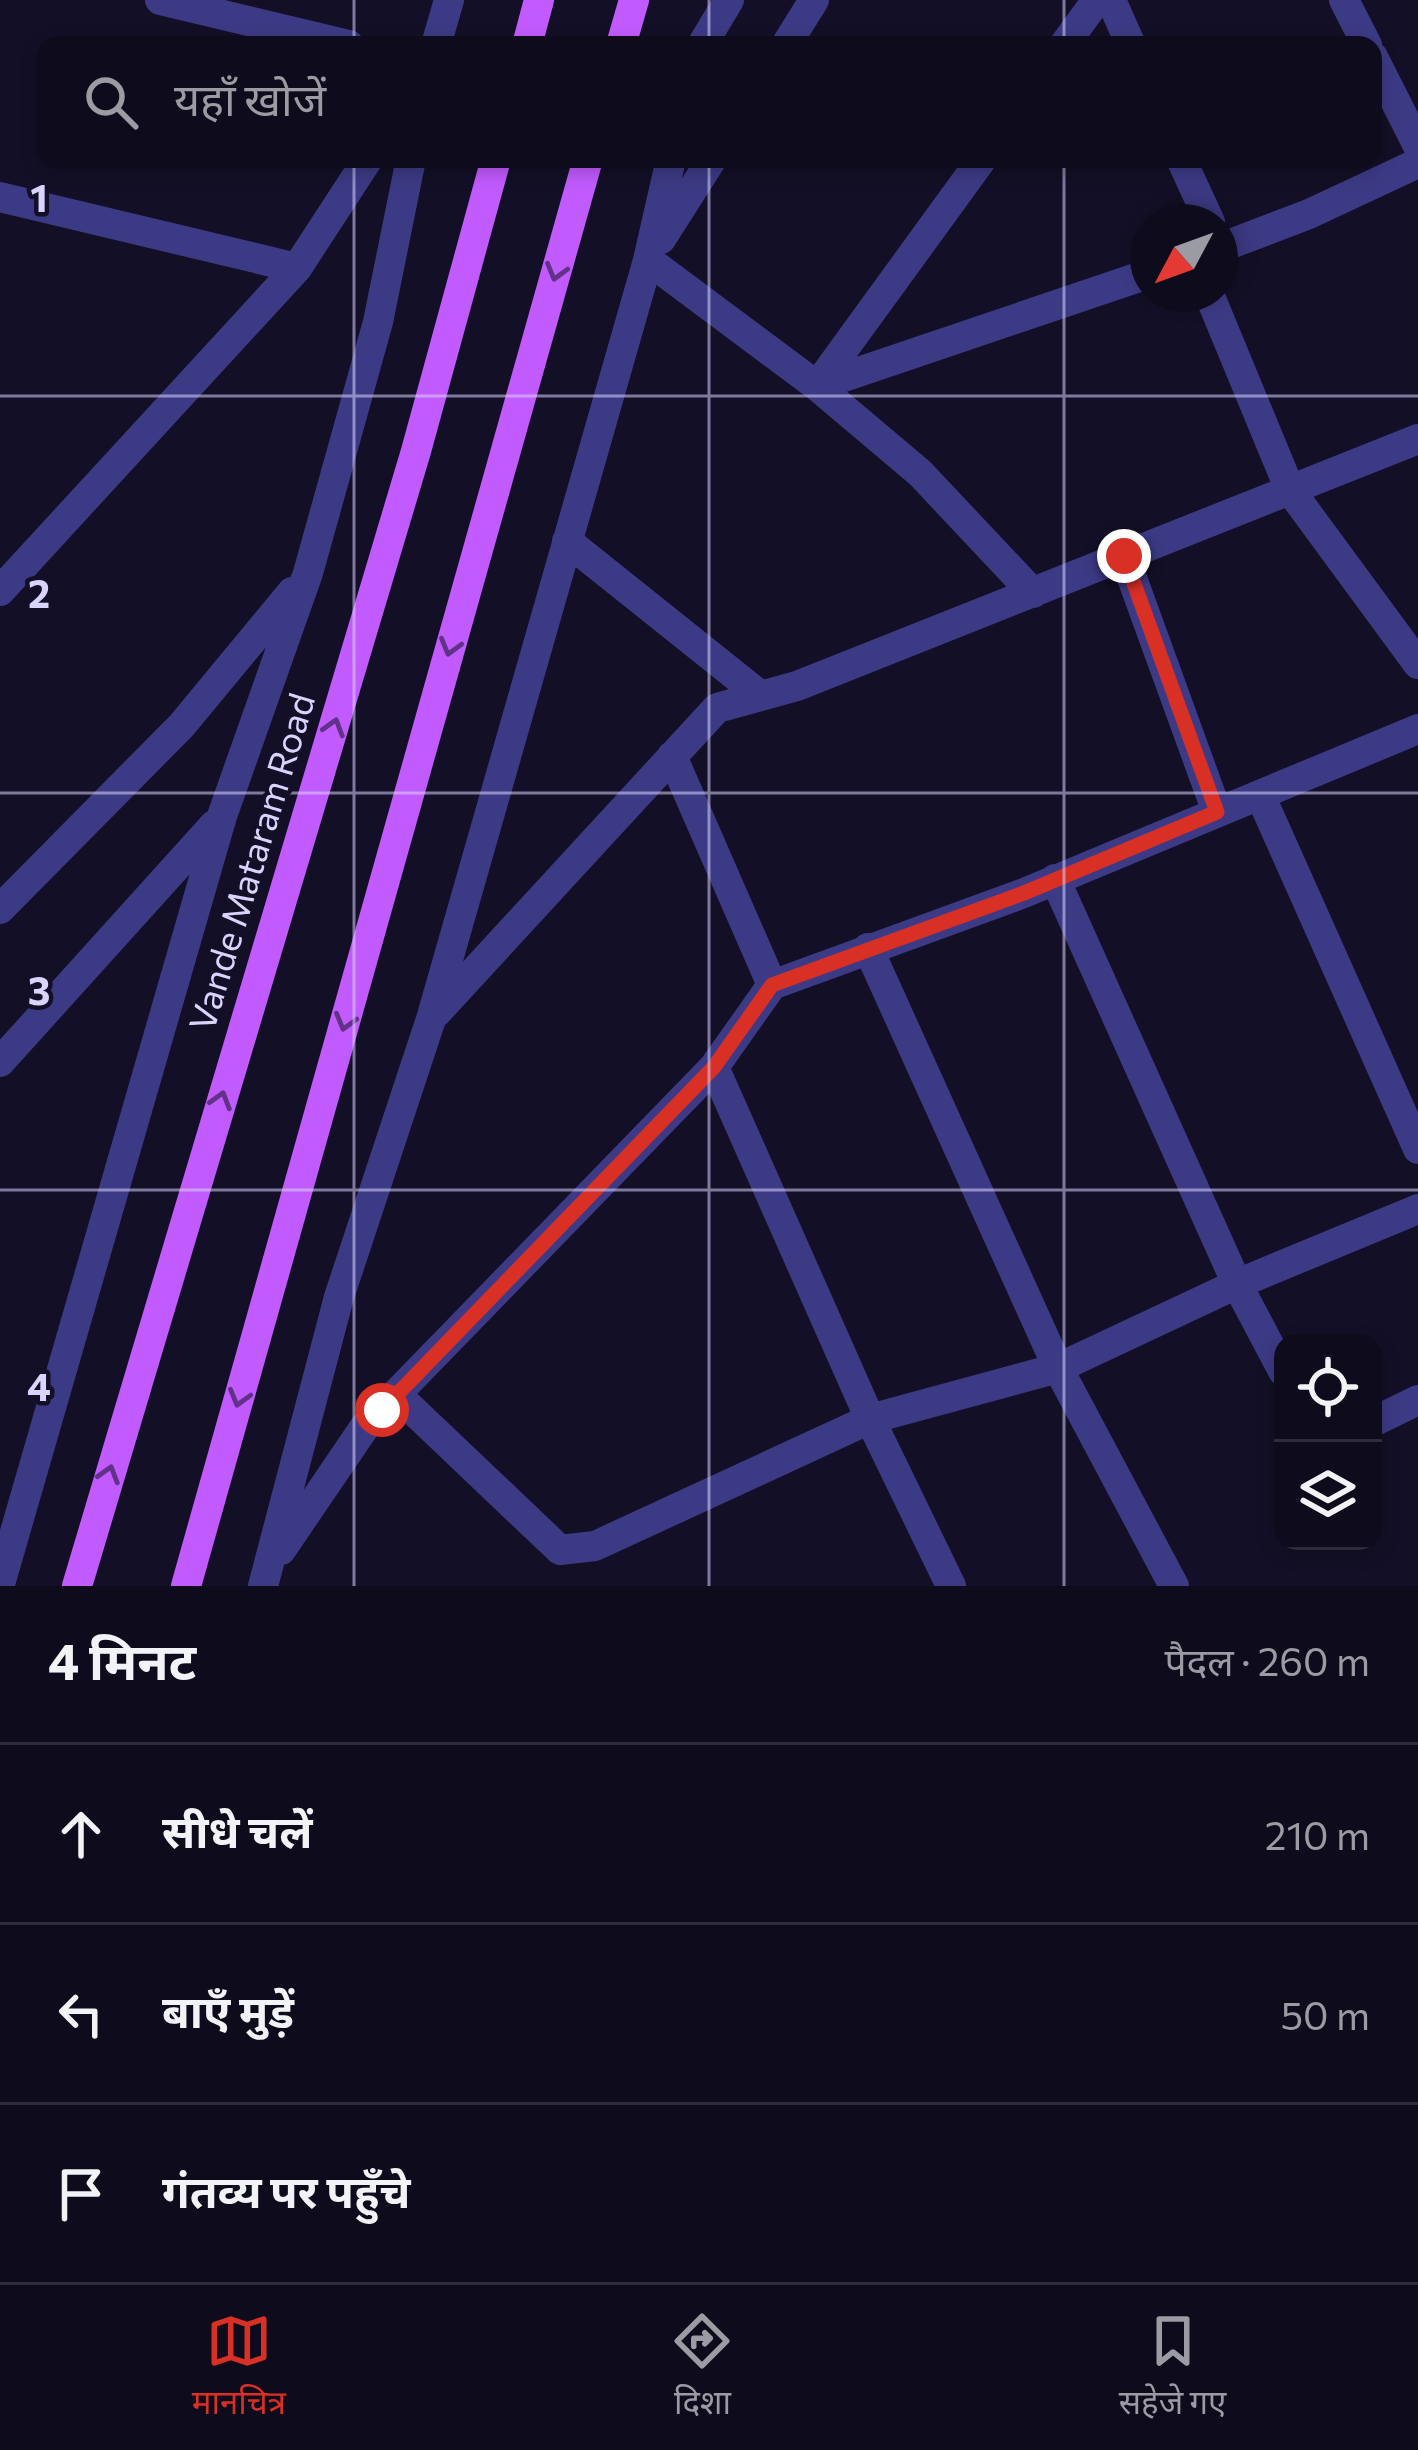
<!DOCTYPE html>
<html lang="hi">
<meta charset="utf-8">
<style>
body{margin:0;font-family:Commissioner,"Noto Sans Devanagari",sans-serif;background:#1c1929;color:#f1f3f6}
.controls{position:absolute;right:36px;bottom:36px;display:grid;overflow:hidden;border-radius:24px;box-shadow:0 6px 18px #0003}
.controls button{width:108px;height:108px;display:grid;place-items:center;padding:0;border:0;border-bottom:3px solid #2e2b3b;background:#0e0b1c;color:#f1f3f6;font:60px sans-serif}
.compass{position:absolute;left:1130px;top:204px;width:108px;height:108px;border-radius:50%;background:#0e0b1c;box-shadow:0 6px 18px #0003;rotate:229deg}
.stop{position:absolute;width:36px;height:36px;margin:-27px;border:9px solid #d93025;border-radius:50%;background:#fff}
.stop.end{background:#d93025;border-color:#fff;box-shadow:0 3px 12px #0008}
.list{margin:0;padding:0;list-style:none}
h2{display:flex;justify-content:space-between;align-items:center;height:156px;margin:0;padding:0 48px;font-size:51px}
h2 small{font-size:39px;font-weight:400;color:#9b9ba3}
.list li{display:grid;grid-template-columns:78px 1fr auto;gap:36px;align-items:center;box-sizing:border-box;height:180px;padding:0 48px;border-top:3px solid #2e2b3b}
.list b{display:block;font-size:45px;white-space:nowrap}
.list em{font-size:39px;font-style:normal;color:#9b9ba3}
.icon{flex:none;width:66px;height:66px;fill:none;stroke:currentColor;stroke-width:2;stroke-linecap:round;stroke-linejoin:round}
.map{position:relative;flex:none;width:1418px;height:1586px;overflow:hidden}
.search{position:absolute;background:#0e0b1c;box-shadow:0 6px 18px #0003;left:36px;right:36px;top:36px;height:132px;display:flex;align-items:center;gap:30px;box-sizing:border-box;padding:0 42px;border-radius:24px;color:#9b9ba3;font-size:45px}
.sheet{height:696px;background:#0e0b1c}
nav{display:flex;justify-content:space-around;align-items:center;box-sizing:border-box;height:168px;border-top:3px solid #2e2b3b;background:#0e0b1c;font-size:33px;color:#9b9ba3}
nav a{display:grid;justify-items:center;gap:6px}
nav .on{color:#d93025}
.map>svg:first-child{display:block}
</style>
<div class="map">
<svg width="1418" height="1586" viewBox="0 0 1418 1586">
<rect width="100%" height="100%" fill="#130f26"/>
<g fill="none" stroke-linecap="round" stroke-linejoin="round">
<!-- minor -->
<path stroke="#3d3a85" stroke-width="30" d="M160 0 349 45
M1111 0 1131 45
M1344 0 1367 45
M436 45 449 0
M702 45 729 0
M786 45 814 0
M1064 45 1097 0
M1373 57 1418 146
M982 159 817 386 920 473 1033 593
M1181 159 1210 222
M0 197 297 268
M661 239 712 159
M1220 248 1309 214 1418 163
M648 260 817 386 1148 274
M1209 294 1290 490 1418 664
M567 541 761 696
M1124 556 1217 812
M0 591 297 268 368 159
M672 756 772 985
M1261 797 1418 1149
M1055 879 1237 1284 1283 1371
M0 909 182 725 292 592
M868 948 1058 1368 1174 1586
M437 1012 717 708 797 686 1418 439
M0 1062 214 825
M714 1067 870 1419 951 1586
M397 1395 560 1550 595 1546 870 1419 1058 1368 1237 1284 1418 1209
M1373 1422 1418 1400
M281 1550 366 1425 714 1067 772 985 1024 893 1418 729
M0 1584 222 816 308 573 378 322 411 159
M263 1586 339 1297 431 1019 648 260 671 159"/>
<!-- major -->
<path stroke="#c25bff" stroke-width="30" d="M527 45 539 0
M621 45 634 0
M77 1586 416 451 496 159
M186 1586 588 159"/>
</g>
<!-- one-way arrows -->
<defs><path id="oneway-chevron" d="M-2-3.5L2.5 0L-2 3.5" fill="none" stroke-width="1.6" stroke-linecap="round" stroke-linejoin="round" transform="scale(3)"/></defs>
<g stroke="#623188">
<use href="#oneway-chevron" transform="translate(556 272) rotate(106)"/>
<use href="#oneway-chevron" transform="translate(450 647) rotate(106)"/>
<use href="#oneway-chevron" transform="translate(334 727) rotate(-73)"/>
<use href="#oneway-chevron" transform="translate(345 1022) rotate(106)"/>
<use href="#oneway-chevron" transform="translate(221 1100) rotate(-73)"/>
<use href="#oneway-chevron" transform="translate(239 1398) rotate(106)"/>
<use href="#oneway-chevron" transform="translate(109 1474) rotate(-73)"/>
</g>
<g fill="none" stroke-linecap="round" stroke-linejoin="round">
<!-- route -->
<path stroke="#d93025" stroke-width="15" d="M382 1410 714 1067 772 985 1024 893 1217 812 1124 556"/>
</g>
<!-- grid -->
<path fill="none" stroke="#d9d4ff" stroke-width="3" stroke-opacity="0.55" d="M354 0V45M709 0V45M1064 0V45M354 159V1586M709 159V1586M1064 159V1586M0 396H1418M0 793H1418M0 1190H1418"/>
<g text-anchor="middle" stroke-width="9" stroke-linejoin="round" paint-order="stroke">
<!-- street labels -->
<g font-size="36" fill="#d9d4ff" stroke="#130f26">
<text transform="translate(252 862) rotate(-73)" y="13">Vande Mataram Road</text>
</g>
</g>
<g font-size="39" text-anchor="middle" font-weight="bold" fill="#d9d4ff" stroke="#130f26" stroke-width="9" stroke-linejoin="round" paint-order="stroke">
<text x="39" y="212">1</text>
<text x="39" y="608">2</text>
<text x="39" y="1005">3</text>
<text x="39" y="1401">4</text>
</g>
</svg>
<div class="controls">
<button><svg class="icon" aria-label="locate" viewBox="0 0 24 24"><circle cx="12" cy="12" r="6"/><path d="M12 2v4M12 18v4M2 12h4M18 12h4"/></svg></button>
<button><svg class="icon" aria-label="layers" viewBox="0 0 24 24"><path d="M12 4l9 5-9 5-9-5zM3 14l9 5 9-5"/></svg></button>
</div>
<svg class="compass" viewBox="-18 -18 36 36"><path d="M0-13l5 13h-10z" fill="#e53935"/><path d="M0 13l5-13h-10z" fill="#9b9ba3"/></svg>
<div class="stop" style="left:382px;top:1410px"></div>
<div class="stop end" style="left:1124px;top:556px"></div>
<div class="search"><svg class="icon" aria-label="search" viewBox="0 0 24 24"><circle cx="10" cy="10" r="6"/><path d="M15 15l6 6"/></svg>यहाँ खोजें</div>
</div>
<section class="sheet">
<h2>4 मिनट<small>पैदल · 260 m</small></h2>
<ul class="list">
<li><svg class="icon" aria-label="ahead" viewBox="0 0 24 24"><path d="M12 20V5M6 11l6-6 6 6"/></svg><div><b>सीधे चलें</b></div><em>210 m</em></li>
<li><svg class="icon" aria-label="left" viewBox="0 0 24 24"><path d="M17 20v-9H6M10 6l-5 5 5 5"/></svg><div><b>बाएँ मुड़ें</b></div><em>50 m</em></li>
<li><svg class="icon" aria-label="arrive" viewBox="0 0 24 24"><path d="M6 21V4h12l-3 4 3 4H6"/></svg><div><b>गंतव्य पर पहुँचे</b></div></li>
</ul>
</section>
<nav>
<a class="on"><svg class="icon" aria-label="map" viewBox="0 0 24 24"><path d="M3 6l6-2 6 2 6-2v14l-6 2-6-2-6 2zM9 4v14M15 6v14"/></svg>मानचित्र</a>
<a><svg class="icon" aria-label="directions" viewBox="0 0 24 24"><path d="M12 3l9 9-9 9-9-9zM9 14v-3h6M13 9l2 2-2 2"/></svg>दिशा</a>
<a><svg class="icon" aria-label="saved" viewBox="0 0 24 24"><path d="M7 4h10v16l-5-4-5 4z"/></svg>सहेजे गए</a>
</nav>
